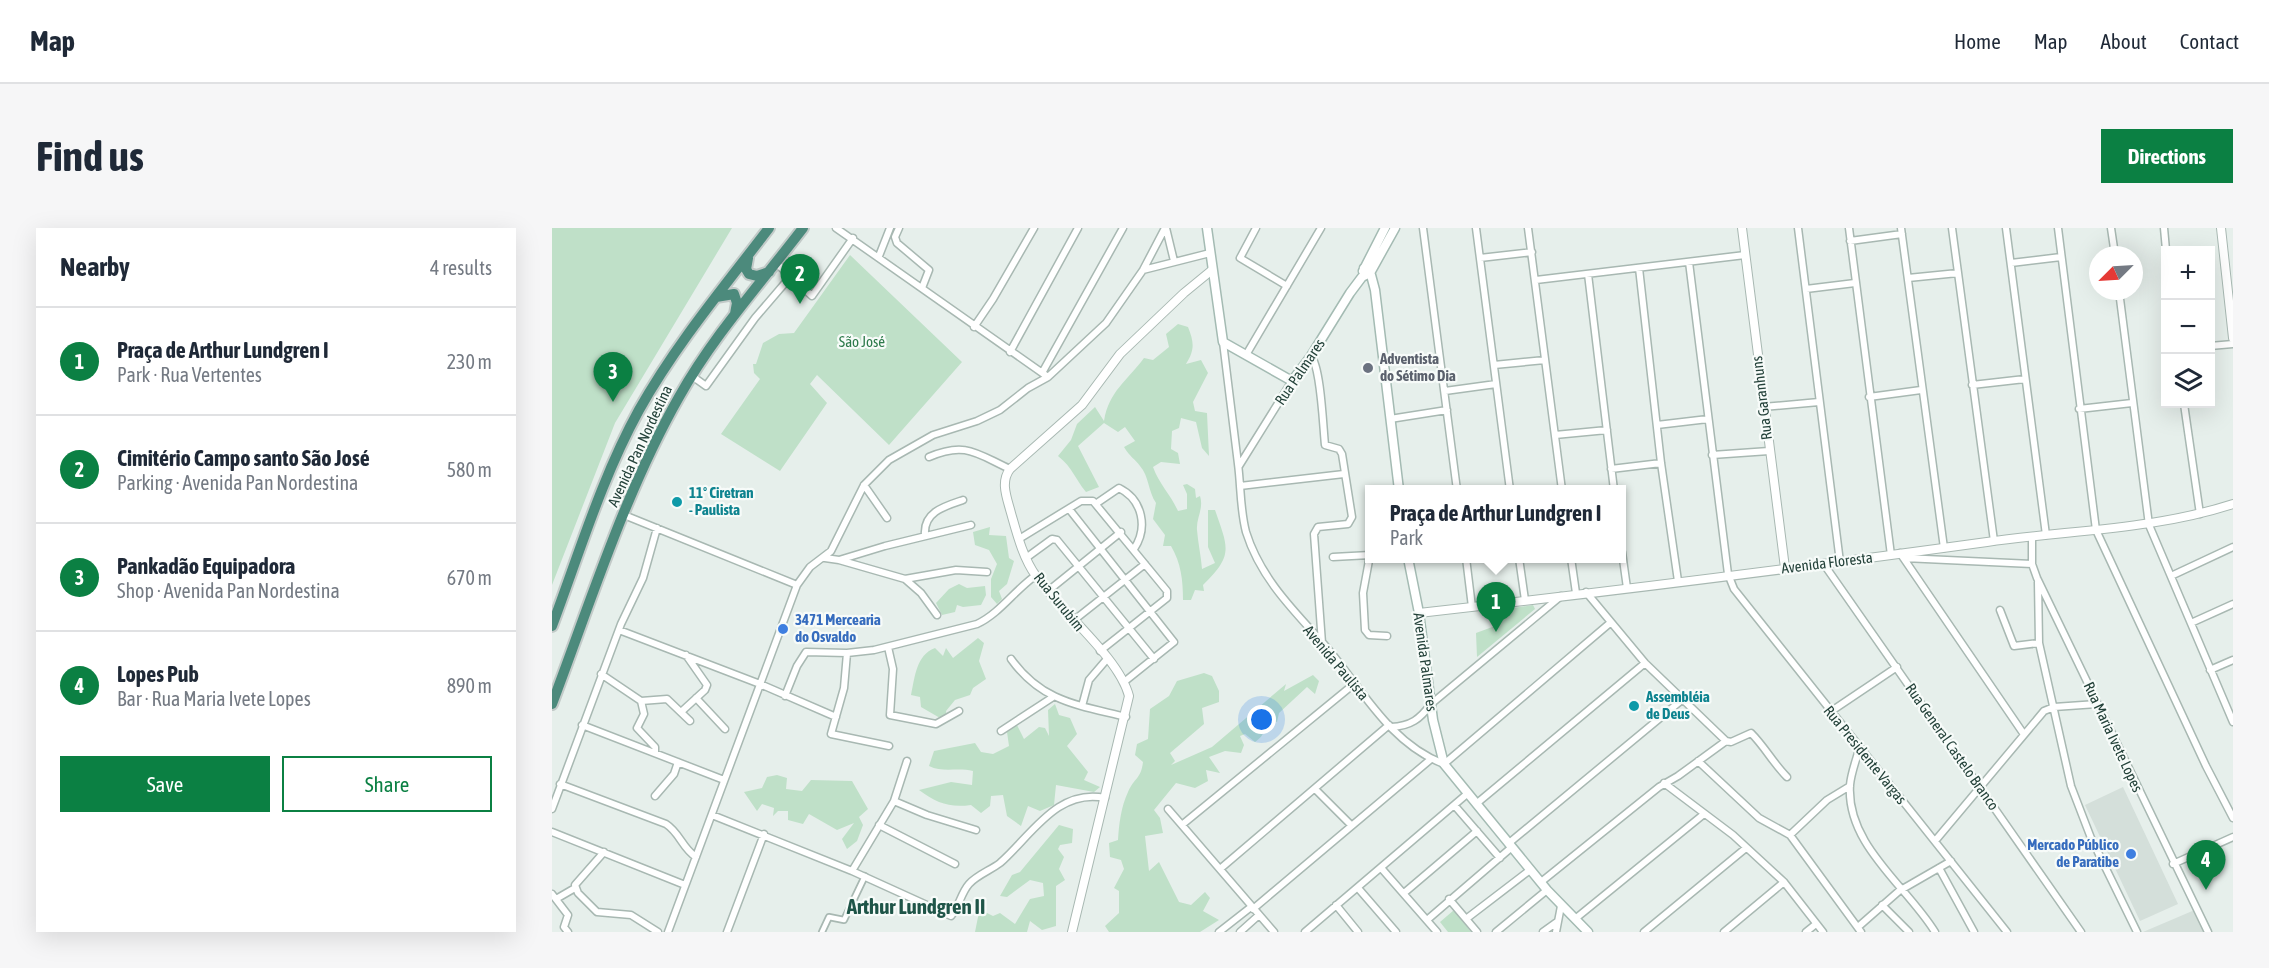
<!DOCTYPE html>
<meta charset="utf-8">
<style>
body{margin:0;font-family:"Asap Condensed",sans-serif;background:#f6f6f7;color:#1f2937}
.controls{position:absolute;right:18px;top:18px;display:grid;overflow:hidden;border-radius:0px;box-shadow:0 6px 24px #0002}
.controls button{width:54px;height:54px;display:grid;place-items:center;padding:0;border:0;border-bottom:2px solid #e0e1e3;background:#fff;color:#1f2937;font:30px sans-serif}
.compass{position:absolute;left:1537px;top:18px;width:54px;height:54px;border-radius:50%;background:#fff;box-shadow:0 6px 24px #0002;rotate:246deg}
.you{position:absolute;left:710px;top:492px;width:21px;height:21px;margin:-15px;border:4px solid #fff;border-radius:50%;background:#1a73e8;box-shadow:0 0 0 9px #1a73e833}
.badge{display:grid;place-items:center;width:39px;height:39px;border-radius:50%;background:#0b8043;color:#fff;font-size:20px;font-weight:700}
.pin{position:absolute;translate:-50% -50px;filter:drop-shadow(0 2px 3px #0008)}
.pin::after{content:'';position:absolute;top:32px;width:21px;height:18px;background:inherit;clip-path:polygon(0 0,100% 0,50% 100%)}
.popup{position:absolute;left:813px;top:257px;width:261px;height:78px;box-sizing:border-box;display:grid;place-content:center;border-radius:0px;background:#fff;filter:drop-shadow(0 2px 4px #0005);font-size:20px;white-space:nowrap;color:#747a83}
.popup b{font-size:22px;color:#1f2937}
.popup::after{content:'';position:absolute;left:50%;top:100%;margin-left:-12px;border:12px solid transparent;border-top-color:#fff}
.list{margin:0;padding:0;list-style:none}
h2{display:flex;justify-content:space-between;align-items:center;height:78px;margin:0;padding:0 24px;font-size:26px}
h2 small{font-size:20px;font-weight:400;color:#747a83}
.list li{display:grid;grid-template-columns:39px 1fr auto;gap:18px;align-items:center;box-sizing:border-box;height:108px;padding:0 24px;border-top:2px solid #e0e1e3}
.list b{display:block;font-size:22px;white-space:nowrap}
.list p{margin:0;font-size:20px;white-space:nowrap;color:#747a83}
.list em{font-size:20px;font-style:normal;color:#747a83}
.actions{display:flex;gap:12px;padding:18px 24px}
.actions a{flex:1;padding:14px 0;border:2px solid #0b8043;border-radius:0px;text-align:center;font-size:21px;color:#0b8043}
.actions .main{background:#0b8043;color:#fff}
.icon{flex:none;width:33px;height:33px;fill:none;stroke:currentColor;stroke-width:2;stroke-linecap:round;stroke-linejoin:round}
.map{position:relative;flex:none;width:1681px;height:704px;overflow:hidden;border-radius:0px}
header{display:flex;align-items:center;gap:36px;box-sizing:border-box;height:84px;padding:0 30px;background:#fff;border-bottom:2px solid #e0e1e3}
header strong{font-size:28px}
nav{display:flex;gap:33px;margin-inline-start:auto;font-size:21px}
.intro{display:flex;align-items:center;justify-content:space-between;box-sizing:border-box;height:144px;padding:0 36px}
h1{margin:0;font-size:42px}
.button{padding:15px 27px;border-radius:0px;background:#0b8043;color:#fff;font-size:21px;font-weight:700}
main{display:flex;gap:36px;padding:0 36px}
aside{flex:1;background:#fff;border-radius:0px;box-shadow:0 6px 24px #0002}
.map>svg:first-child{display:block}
</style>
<header>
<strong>Map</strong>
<nav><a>Home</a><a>Map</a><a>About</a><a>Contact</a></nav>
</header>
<div class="intro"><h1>Find us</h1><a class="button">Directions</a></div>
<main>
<aside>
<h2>Nearby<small>4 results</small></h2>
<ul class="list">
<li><span class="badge">1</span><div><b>Praça de Arthur Lundgren I</b><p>Park · Rua Vertentes</p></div><em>230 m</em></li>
<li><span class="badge">2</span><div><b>Cimitério Campo santo São José</b><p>Parking · Avenida Pan Nordestina</p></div><em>580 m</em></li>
<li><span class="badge">3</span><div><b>Pankadão Equipadora</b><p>Shop · Avenida Pan Nordestina</p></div><em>670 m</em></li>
<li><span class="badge">4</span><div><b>Lopes Pub</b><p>Bar · Rua Maria Ivete Lopes</p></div><em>890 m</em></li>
</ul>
<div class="actions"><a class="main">Save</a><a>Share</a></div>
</aside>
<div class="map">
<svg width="1681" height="704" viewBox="0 0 1681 704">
<rect width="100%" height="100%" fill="#e6efeb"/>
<!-- built -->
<path fill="#d4dfda" d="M1571 559 1626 676 1588 693 1533 577Z
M1645 681 1655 704H1591Z"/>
<!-- green -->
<path fill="#bfe0c8" d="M0 0H180L63 195 0 357Z
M298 27 410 134 337 217 265 147 258 156 275 175 228 243 169 206 208 151 202 145 201 136H204L211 115 227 106 242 105Z
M626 96 636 99C642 114 643 122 634 136L649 132 656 145 641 174 643 183 655 185 657 228 650 220 644 194 629 190 627 200 620 203 619 221 626 225 628 236 609 234 601 239C607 256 619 267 626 283L635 281V266L631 257 635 256 643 261 644 270 648 268C652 281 644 290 645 302 646 315 649 328 650 341L663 335 656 319V282H663C676 320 682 327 651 357L652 363 643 362 639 372H631C631 352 629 335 619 318H611L613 307 601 291 604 275C596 263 597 248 588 238 583 231 578 229 572 219L583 213 573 199 566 204 552 195 526 218 547 259 534 264C523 251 521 240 506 228L519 212 525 196 543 179 552 193C557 163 575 153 592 130L601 132 617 119 614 106Z
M438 299 437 307 454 308 457 330 462 333 455 356 447 363 450 371 445 376 439 369V351L445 336 437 322 423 317 421 304Z
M407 356 415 360 433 358 434 367 429 377 411 379 405 377 403 384 390 387 384 375 397 361Z
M981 377 983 381 925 429 924 405 943 398 949 382Z
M426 410 432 415 427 433 434 451 421 460 418 467 403 472 394 483 395 490H388L369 479 368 469 359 467C363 449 364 427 383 420L391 428 394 420 401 430Z
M652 445 660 448 667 463V474L650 480 652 496 618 525 623 533 619 537 660 519 734 456 732 463 761 447 767 453 763 466 755 459 727 485 725 494 713 490C714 501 712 508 703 514L693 506 688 508 692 517 689 525 673 523 657 529 668 545 654 542 656 553 643 560 624 555 602 582 608 590 611 605 593 608 597 643 607 634 627 674 639 677 653 664 658 670 651 683 667 692 648 704H557L553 698 567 685V663L562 660 572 641 569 632 558 629 557 615 566 612C567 596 569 579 576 564 582 550 589 551 591 534L583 527 585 516 596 511 598 481 617 468 625 453Z
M503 476 507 487 518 490 525 506 515 518 536 544 532 552 548 559 542 564 504 557 502 577 488 583 476 578 469 598 455 588 451 567 439 568 438 578 429 585 419 577C397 580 385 575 367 562L399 554 420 557 421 543C406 539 391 545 377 538L382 523 423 515 429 524 441 526 457 518 455 504 465 497 472 511 487 499 493 500 497 508 496 482Z
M225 547 235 550 234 561 250 563 259 552 300 553 316 581 307 589 311 597 305 613 295 621 290 611 302 595 285 602 257 586 251 596 236 592V583H226L221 588 222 580 210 576 205 583 192 564 210 560 215 549Z
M507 597 521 601 520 615 508 617 506 621 512 629 507 641 513 652 504 658V698L490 702 478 693 475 704H423L430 669 433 684 441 688 448 685 463 696 478 671 492 668 491 655 478 652 455 669 448 668 460 647 468 644Z
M902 682 919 704H896L888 694Z"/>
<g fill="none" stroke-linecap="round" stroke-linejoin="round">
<defs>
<path id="pedestrian" d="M270 704 277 689 292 692 313 648"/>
<path id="minor" d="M284 0 496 149
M347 0 343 9 345 15 377 42 370 60
M614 0 622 33
M704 0 688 30 735 58
M871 0 905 262
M924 0 958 262
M976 0 1010 262
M1246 0 1288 334
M1297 0 1339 327
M1349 0 1392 320
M1400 0 1442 313
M1454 0 1494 307
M1506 0 1544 302 1654 538 1681 590
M1559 0 1563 27
M1612 0 1614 22
M1298 13 1350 6
M327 28 338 0
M928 30 980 24
M1137 34 1176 346 1182 361 1455 704
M224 35 260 68 301 10
M1459 35 1509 29
M1087 40 1109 235 1126 353
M591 42 658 25
M1036 46 1062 262
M1356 50 1406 45
M984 52 1193 27
M1254 61 1303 55
M1567 63 1597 297 1681 494
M422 99 441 71 482 0
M671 114C676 155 681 195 686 236 689 259 688 281 694 304 708 349 740 381 771 415 808 457 836 515 892 536L1058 395
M1658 118 1681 116
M458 124 526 0
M694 127 769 0
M759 128C769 139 771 199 773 217L787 221 790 226 800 289 796 296 766 299 762 306 770 415
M942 137 993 132
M490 145 571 0
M140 148 154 158 203 90 239 48
M1420 157 1473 151
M893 163 944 156
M1317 169 1369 162
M1632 176 1648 286
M1211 179 1267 174
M1527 181 1580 175
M838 191 895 182
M1105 197 1156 191
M1003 207 1055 202
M1160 227 1217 223
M377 229C414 213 425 226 458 241
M687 238 740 153
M1059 241 1109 235
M312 257 335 290
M688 258 792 246
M545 275 567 260C591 272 596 300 582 321
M517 281 622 414 572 454
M72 287 245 357
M373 307C371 284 393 278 411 272
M1480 309V336L1485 350 1656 704
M467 311 529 273H541L615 363V370L548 423
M1070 324 1075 360
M1348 325 1471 505
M818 327 811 365 813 402 817 407 835 408
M781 329 818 327
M273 330 287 332 333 318 419 297
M474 330 500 311 505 312 602 431
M914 330 920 379
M967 330 973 372
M1019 330 1024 365
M1352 330 1480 336
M287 332 353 351 404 342 435 344
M1271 335 1529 704
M1619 348 1681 319
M353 351 369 365 385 387
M1486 354 1487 415 1519 558 1539 610 1585 704
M496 363 569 304
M1034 364 1093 435 1174 513
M1448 382 1462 418 1487 415
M521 393 593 336
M1639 395 1681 376
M67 402 208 456 284 489
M336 419 341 441 338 487 384 496 407 483
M295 425 292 460 279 506 337 518
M459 431C490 474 526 477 574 489
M1658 442 1681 432
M49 446 89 473 92 486 85 500 103 519V525
M233 468 245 438 254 424 295 425 322 422 425 396C447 386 463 362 483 348
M144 470 173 501
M89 473 115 471 138 493
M530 478 537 452 555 431
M129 484 153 462 155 457 134 427
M1278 484 1345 439
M30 497 172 552
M839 499C859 498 868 491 879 476L1009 368
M449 503 501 469
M1307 521C1304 533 1299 545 1298 557 1294 617 1355 658 1383 704
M1146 533 1207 590 1238 607 1309 704
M1112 555 1181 607 1232 654 1271 704
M8 556 114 596C128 605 130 620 144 629
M763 561 799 597
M103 568 122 546 126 534
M342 573 375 587 424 602
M924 576 1093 435
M903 578 948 630
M0 581 69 396 91 350 105 300
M616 581 722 704
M160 587 300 643 399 688C407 679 409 665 417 656 425 647 439 642 448 635 479 608 505 560 553 570
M631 596 802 456
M327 597 403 636
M0 604 133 657
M1238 607 1275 572 1298 558
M1383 613 1492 483 1502 479 1545 476
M957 615 1131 471
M52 624 23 657 26 665 45 684 79 687 106 704
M1621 636 1681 609
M1387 640 1422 704
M668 641 837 497
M830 641 885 704
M300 643 342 573 355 533
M989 654 1107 559 1126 548 1174 513 1179 514 1199 505C1213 519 1221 535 1235 549
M806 660 844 704
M852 665 925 603
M0 666 16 687 12 699 16 704
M4 671 23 660
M897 671 925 704
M784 677 806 704
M1330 677 1357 704
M701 681 879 531
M914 691 978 642
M1023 691 1152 586
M875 692 960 619
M1306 699 1347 663 1399 633
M116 704 245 357 258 339 279 323 312 257 337 232 381 207 425 193 448 182 476 160 496 149 554 95 591 42 613 0
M175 704 212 606
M667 704 699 679
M688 704 707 687
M753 704 915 566
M944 704 995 662
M991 704 1005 694
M1004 704 1009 678
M1092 704 1194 620
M1172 704 1232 654
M1254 704 1264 696"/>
<path id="tertiary" d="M1190 0 1233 340
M1669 0 1681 110
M867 385C1056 364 1246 340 1435 314 1518 302 1601 302 1681 276
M520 704 577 468C567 429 508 383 484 348 471 330 465 306 459 285 455 270 448 254 458 241L530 177 568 126 632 65 660 42"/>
<path id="secondary" d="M655 0 671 114 740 153 759 128 798 65 810 49 818 45 843 0
M812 40 819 47 823 62 847 262
M811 43 833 0
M856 330 867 385 881 492 892 536 995 662 1036 704"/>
<path id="trunk" d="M196 30 194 41 197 46 205 48 217 44
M164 69 182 66 185 75 183 86
M0 398C27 326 50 249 87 182 124 116 172 59 217 0
M0 476C39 373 73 264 127 169 161 108 209 55 251 0"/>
</defs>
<!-- pedestrian casing -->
<use href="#pedestrian" stroke="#a8b8b2" stroke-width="8"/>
<!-- minor casing -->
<use href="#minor" stroke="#a8b8b2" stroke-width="9"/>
<!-- tertiary casing -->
<use href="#tertiary" stroke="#a8b8b2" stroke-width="10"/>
<!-- secondary casing -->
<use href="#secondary" stroke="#a4bbb3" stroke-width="11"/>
<!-- trunk casing -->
<use href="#trunk" stroke="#c2cac8" stroke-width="14"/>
<!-- pedestrian -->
<use href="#pedestrian" stroke="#fff" stroke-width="4.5"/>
<!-- minor -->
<use href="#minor" stroke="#fff" stroke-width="6"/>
<!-- tertiary -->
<use href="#tertiary" stroke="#fff" stroke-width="8"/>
<!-- secondary -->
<use href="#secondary" stroke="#fff" stroke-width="8"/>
<!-- trunk -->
<use href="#trunk" stroke="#4c8a7c" stroke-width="10"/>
</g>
<!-- markers -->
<circle fill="#6b7280" stroke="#f7fbf9" stroke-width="2" cx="816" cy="140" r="6"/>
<g fill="#0f9aa8" stroke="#f7fbf9" stroke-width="2">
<circle cx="125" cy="274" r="6"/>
<circle cx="1082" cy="478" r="6"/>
</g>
<g fill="#3f7fe0" stroke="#f7fbf9" stroke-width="2">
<circle cx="231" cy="401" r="6"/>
<circle cx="1579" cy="626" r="6"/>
</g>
<g text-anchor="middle" stroke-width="4.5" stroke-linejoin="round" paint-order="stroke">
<!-- park labels -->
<g font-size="15" fill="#2d7a4b" stroke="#f7fbf9">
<text x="310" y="119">São José</text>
</g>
<!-- worship labels -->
<g font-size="15" font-weight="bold" fill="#5b616d" stroke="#f7fbf9" text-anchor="start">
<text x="828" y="136">Adventista<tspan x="828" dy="17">do Sétimo Dia</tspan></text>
</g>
<!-- street labels -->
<g font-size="15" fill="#24423a" stroke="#f7fbf9">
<text transform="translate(748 144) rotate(-56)" y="5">Rua Palmares</text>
<text transform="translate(1210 170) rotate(-97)" y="5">Rua Garanhuns</text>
<text transform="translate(88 218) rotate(-65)" y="5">Avenida Pan Nordestina</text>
<text transform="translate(1275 335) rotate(-7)" y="5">Avenida Floresta</text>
<text transform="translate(507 374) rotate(51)" y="5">Rua Surubim</text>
<text transform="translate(873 434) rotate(82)" y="5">Avenida Palmares</text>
<text transform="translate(784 435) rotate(50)" y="5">Avenida Paulista</text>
<text transform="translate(1561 509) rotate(65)" y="5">Rua Maria Ivete Lopes</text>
<text transform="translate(1400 519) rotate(55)" y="5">Rua General Castelo Branco</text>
<text transform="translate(1313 527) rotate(51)" y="5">Rua Presidente Vargas</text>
</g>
<!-- culture labels -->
<g font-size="15" font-weight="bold" fill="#0d838f" stroke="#f7fbf9" text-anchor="start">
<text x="137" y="270">11° Ciretran<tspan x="137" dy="17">- Paulista</tspan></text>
<text x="1094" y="474">Assembléia<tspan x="1094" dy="17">de Deus</tspan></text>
</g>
<!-- shop labels -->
<g font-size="15" font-weight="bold" fill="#366cbe" stroke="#f7fbf9" text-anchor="start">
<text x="243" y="397">3471 Mercearia<tspan x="243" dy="17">do Osvaldo</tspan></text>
<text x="1567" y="622" text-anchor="end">Mercado Público<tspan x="1567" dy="17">de Paratibe</tspan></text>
</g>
<!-- district labels -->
<g font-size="21" font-weight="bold" fill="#1f5548" stroke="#f7fbf9">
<text x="364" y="686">Arthur Lundgren II</text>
</g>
</g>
</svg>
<div class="controls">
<button>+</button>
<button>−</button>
<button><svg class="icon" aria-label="layers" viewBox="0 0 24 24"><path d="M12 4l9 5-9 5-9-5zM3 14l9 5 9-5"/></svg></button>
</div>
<svg class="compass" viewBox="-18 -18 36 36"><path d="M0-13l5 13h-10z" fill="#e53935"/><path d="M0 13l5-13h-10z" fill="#747a83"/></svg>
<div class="you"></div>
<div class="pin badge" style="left:944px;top:404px">1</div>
<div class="popup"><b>Praça de Arthur Lundgren I</b>Park</div>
<div class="pin badge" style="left:248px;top:76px">2</div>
<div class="pin badge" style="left:61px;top:174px">3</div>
<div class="pin badge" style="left:1654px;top:662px">4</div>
</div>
</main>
